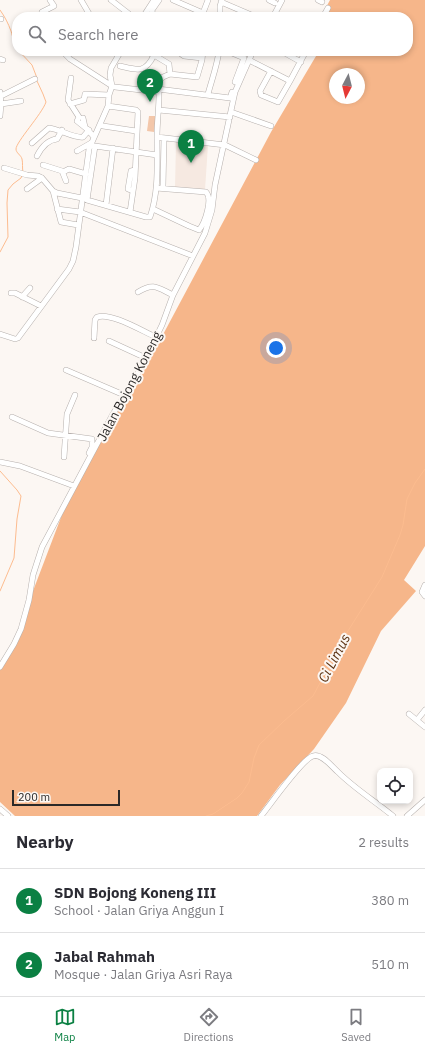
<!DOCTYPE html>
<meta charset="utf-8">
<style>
body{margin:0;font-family:"IBM Plex Sans",sans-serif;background:#f2f2f3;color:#2b2b33}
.controls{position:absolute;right:12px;bottom:12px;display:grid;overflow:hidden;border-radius:8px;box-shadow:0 2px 6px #0003}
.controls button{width:36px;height:36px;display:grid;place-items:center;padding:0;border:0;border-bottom:1px solid #e1e1e2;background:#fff;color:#2b2b33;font:20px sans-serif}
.compass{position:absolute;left:329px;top:68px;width:36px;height:36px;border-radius:50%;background:#fff;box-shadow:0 2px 6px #0003;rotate:187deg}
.scale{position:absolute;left:12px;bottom:10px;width:108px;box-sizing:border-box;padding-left:4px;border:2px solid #2b2928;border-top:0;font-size:11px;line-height:14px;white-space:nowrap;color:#2b2928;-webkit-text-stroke:3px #fcf7f3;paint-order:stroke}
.you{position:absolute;left:276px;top:348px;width:14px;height:14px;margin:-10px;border:3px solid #fff;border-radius:50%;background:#1a73e8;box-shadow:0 0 0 6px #1a73e833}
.badge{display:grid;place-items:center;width:26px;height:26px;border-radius:50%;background:#0b8043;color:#fff;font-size:13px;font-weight:700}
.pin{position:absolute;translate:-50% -33px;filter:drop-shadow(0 1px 2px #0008)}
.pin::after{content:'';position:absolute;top:21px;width:14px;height:12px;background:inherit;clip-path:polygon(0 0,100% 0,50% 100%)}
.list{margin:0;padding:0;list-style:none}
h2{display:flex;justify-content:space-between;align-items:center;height:52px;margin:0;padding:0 16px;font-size:17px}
h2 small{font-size:13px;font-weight:400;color:#7c7c81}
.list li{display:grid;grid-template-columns:26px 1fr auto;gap:12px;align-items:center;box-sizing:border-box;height:64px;padding:0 16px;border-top:1px solid #e1e1e2}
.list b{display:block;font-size:15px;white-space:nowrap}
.list p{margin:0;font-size:13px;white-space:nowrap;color:#7c7c81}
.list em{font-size:13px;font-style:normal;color:#7c7c81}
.icon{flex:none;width:22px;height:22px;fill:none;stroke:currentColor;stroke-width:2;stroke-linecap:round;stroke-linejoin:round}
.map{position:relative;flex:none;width:425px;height:816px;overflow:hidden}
.search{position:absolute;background:#fff;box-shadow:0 2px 6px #0003;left:12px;right:12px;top:12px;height:44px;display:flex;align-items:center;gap:10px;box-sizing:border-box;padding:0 14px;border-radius:16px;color:#7c7c81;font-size:15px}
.sheet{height:180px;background:#fff}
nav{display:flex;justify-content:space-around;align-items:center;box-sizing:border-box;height:56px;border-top:1px solid #e1e1e2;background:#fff;font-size:11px;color:#7c7c81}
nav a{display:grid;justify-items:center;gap:2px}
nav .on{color:#0b8043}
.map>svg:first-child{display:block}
</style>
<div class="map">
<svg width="425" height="816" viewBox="0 0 425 816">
<rect width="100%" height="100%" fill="#fcf7f3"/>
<!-- built -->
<path fill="#f6e9e1" d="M176 142 208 145 205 190 175 188Z"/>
<!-- green -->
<path fill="#f3c7aa" d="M149 116H156L154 132 147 131Z"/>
<!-- forest -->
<path fill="#f6b68a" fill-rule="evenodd" d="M330 0H425V546L404 580 416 591 381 631 346 703 314 749 280 785 257 816H15L0 802V668L9 654 68 499 123 402 134 389 271 132 319 51H408V17H321ZM335 74H359V98H335Z"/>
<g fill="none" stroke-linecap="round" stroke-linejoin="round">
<!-- stream -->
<path stroke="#fcbc8f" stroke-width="1" d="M0 10C5 17 8 23 11 31 13 37 13 42 17 47
M19 51 32 65 37 78
M23 172C22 168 23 163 22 159 21 155 16 153 16 149 16 142 42 114 46 102L43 94 37 81
M0 252 8 237 7 203 8 190 13 184 21 178 22 175
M0 471 17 490 21 496 17 519 14 558 0 591
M206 816 213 814 237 798 242 793 249 782 254 758 259 745 284 721 313 696 346 634 382 577 400 535 403 525 407 499 415 483 425 469"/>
<defs>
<path id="minor" d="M81 0 91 17
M111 0 133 17
M173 0 203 13
M269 0 275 3
M318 0 322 2
M221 2 256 17
M42 12 54 6 50 0
M143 17 154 0
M159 17 152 13V10L159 0
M203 17V13L208 0
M220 17V6L222 0
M273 17 282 0
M323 17 328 8
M0 19H1
M62 51 70 59 112 86
M145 51 154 55
M181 51V54L184 56 202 58
M227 51 244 58 235 82
M283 52 301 62
M0 59 3 60
M249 60 290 81 306 51
M120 66C137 70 145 74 154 55L169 64 170 74
M271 71 260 91 261 95 278 102 290 81
M71 78 68 100 79 117 77 121 87 129 94 137
M156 84 159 94C159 108 157 123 157 137 157 163 159 192 150 217H146L87 200 95 146 157 155
M115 87 159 92
M158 89 230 98 232 92
M148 90 163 77 170 74 197 77 202 60 203 51
M0 92 1 104 0 116
M208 94C212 79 217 66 219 51
M1 96 35 79
M1 104 21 101
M70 104 84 100 85 94 109 95
M108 106 136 110 138 112 135 178 130 212
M159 110 230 117
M231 112 271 126
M83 118 85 127
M103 126 136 131
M157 137 225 145 256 160
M32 143 49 128C59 129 76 139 83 137L89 130
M77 151 91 143
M37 156C41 148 47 140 57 139L62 130
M43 165 62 171 66 181
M4 168 27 175 38 176 42 178 53 191 57 193 82 198
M63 172 69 169 86 174
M163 186 164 138
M27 189 42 178
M53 191 61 222 78 225
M133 191 128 189 131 171 135 170
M106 205 113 148
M57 209 80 212 193 256
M153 209 189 226 199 230C205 223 213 199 206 192L156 188
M138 292C154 282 158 288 173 295
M11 293H15L41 306
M22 297 30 288
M0 334 15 339 18 338 69 269 73 261 76 247 89 149 108 106 109 95 112 86 110 75 111 68 121 51
M94 338 95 320 97 317C111 312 142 331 156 337
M109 341 146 358
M66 370 124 395
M12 417 48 433 92 439V447L89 453
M64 457 67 414 75 395
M0 462 20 466 74 486
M425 585 422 592 425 596
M0 667 14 644 21 629 29 600 33 575 42 547 113 414 141 368 162 325 173 295 205 233 212 210 215 185 235 92 253 51
M409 714 425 727
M417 720 425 710
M0 809 8 816
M261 816C270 805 302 759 313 756 322 753 332 767 338 772 355 789 375 801 393 816
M407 816 425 800"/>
</defs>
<!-- minor casing -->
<use href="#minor" stroke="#b6b0ad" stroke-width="6"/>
<!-- minor -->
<use href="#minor" stroke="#fff" stroke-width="5"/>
</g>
<g text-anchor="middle" stroke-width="4" stroke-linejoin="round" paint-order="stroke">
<!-- street labels -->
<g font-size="13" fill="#2b2928" stroke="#fcf7f3">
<text transform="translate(129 386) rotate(-62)" y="5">Jalan Bojong Koneng</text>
</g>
<!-- water labels -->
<g font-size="14" font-style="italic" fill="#5e3414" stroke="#fcf7f3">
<text transform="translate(334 658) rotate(-62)" y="5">Ci Limus</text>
</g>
</g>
</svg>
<div class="controls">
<button><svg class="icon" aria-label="locate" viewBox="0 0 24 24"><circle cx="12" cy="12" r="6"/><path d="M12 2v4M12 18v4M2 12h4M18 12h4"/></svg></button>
</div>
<svg class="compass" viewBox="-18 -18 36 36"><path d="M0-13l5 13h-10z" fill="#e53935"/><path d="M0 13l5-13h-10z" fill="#7c7c81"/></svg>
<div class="scale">200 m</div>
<div class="you"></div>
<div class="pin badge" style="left:191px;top:163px">1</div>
<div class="pin badge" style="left:150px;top:102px">2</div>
<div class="search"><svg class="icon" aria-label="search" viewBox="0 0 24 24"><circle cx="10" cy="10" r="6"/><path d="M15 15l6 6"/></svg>Search here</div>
</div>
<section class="sheet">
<h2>Nearby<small>2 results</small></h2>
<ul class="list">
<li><span class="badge">1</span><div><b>SDN Bojong Koneng III</b><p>School · Jalan Griya Anggun I</p></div><em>380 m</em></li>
<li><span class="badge">2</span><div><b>Jabal Rahmah</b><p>Mosque · Jalan Griya Asri Raya</p></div><em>510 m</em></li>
</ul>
</section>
<nav>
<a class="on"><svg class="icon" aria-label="map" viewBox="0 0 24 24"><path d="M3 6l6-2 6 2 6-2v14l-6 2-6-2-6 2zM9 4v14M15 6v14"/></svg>Map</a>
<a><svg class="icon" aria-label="directions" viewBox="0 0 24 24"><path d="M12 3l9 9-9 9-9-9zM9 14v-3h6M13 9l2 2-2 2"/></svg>Directions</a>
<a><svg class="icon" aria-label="saved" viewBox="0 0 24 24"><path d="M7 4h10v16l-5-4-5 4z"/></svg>Saved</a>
</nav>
